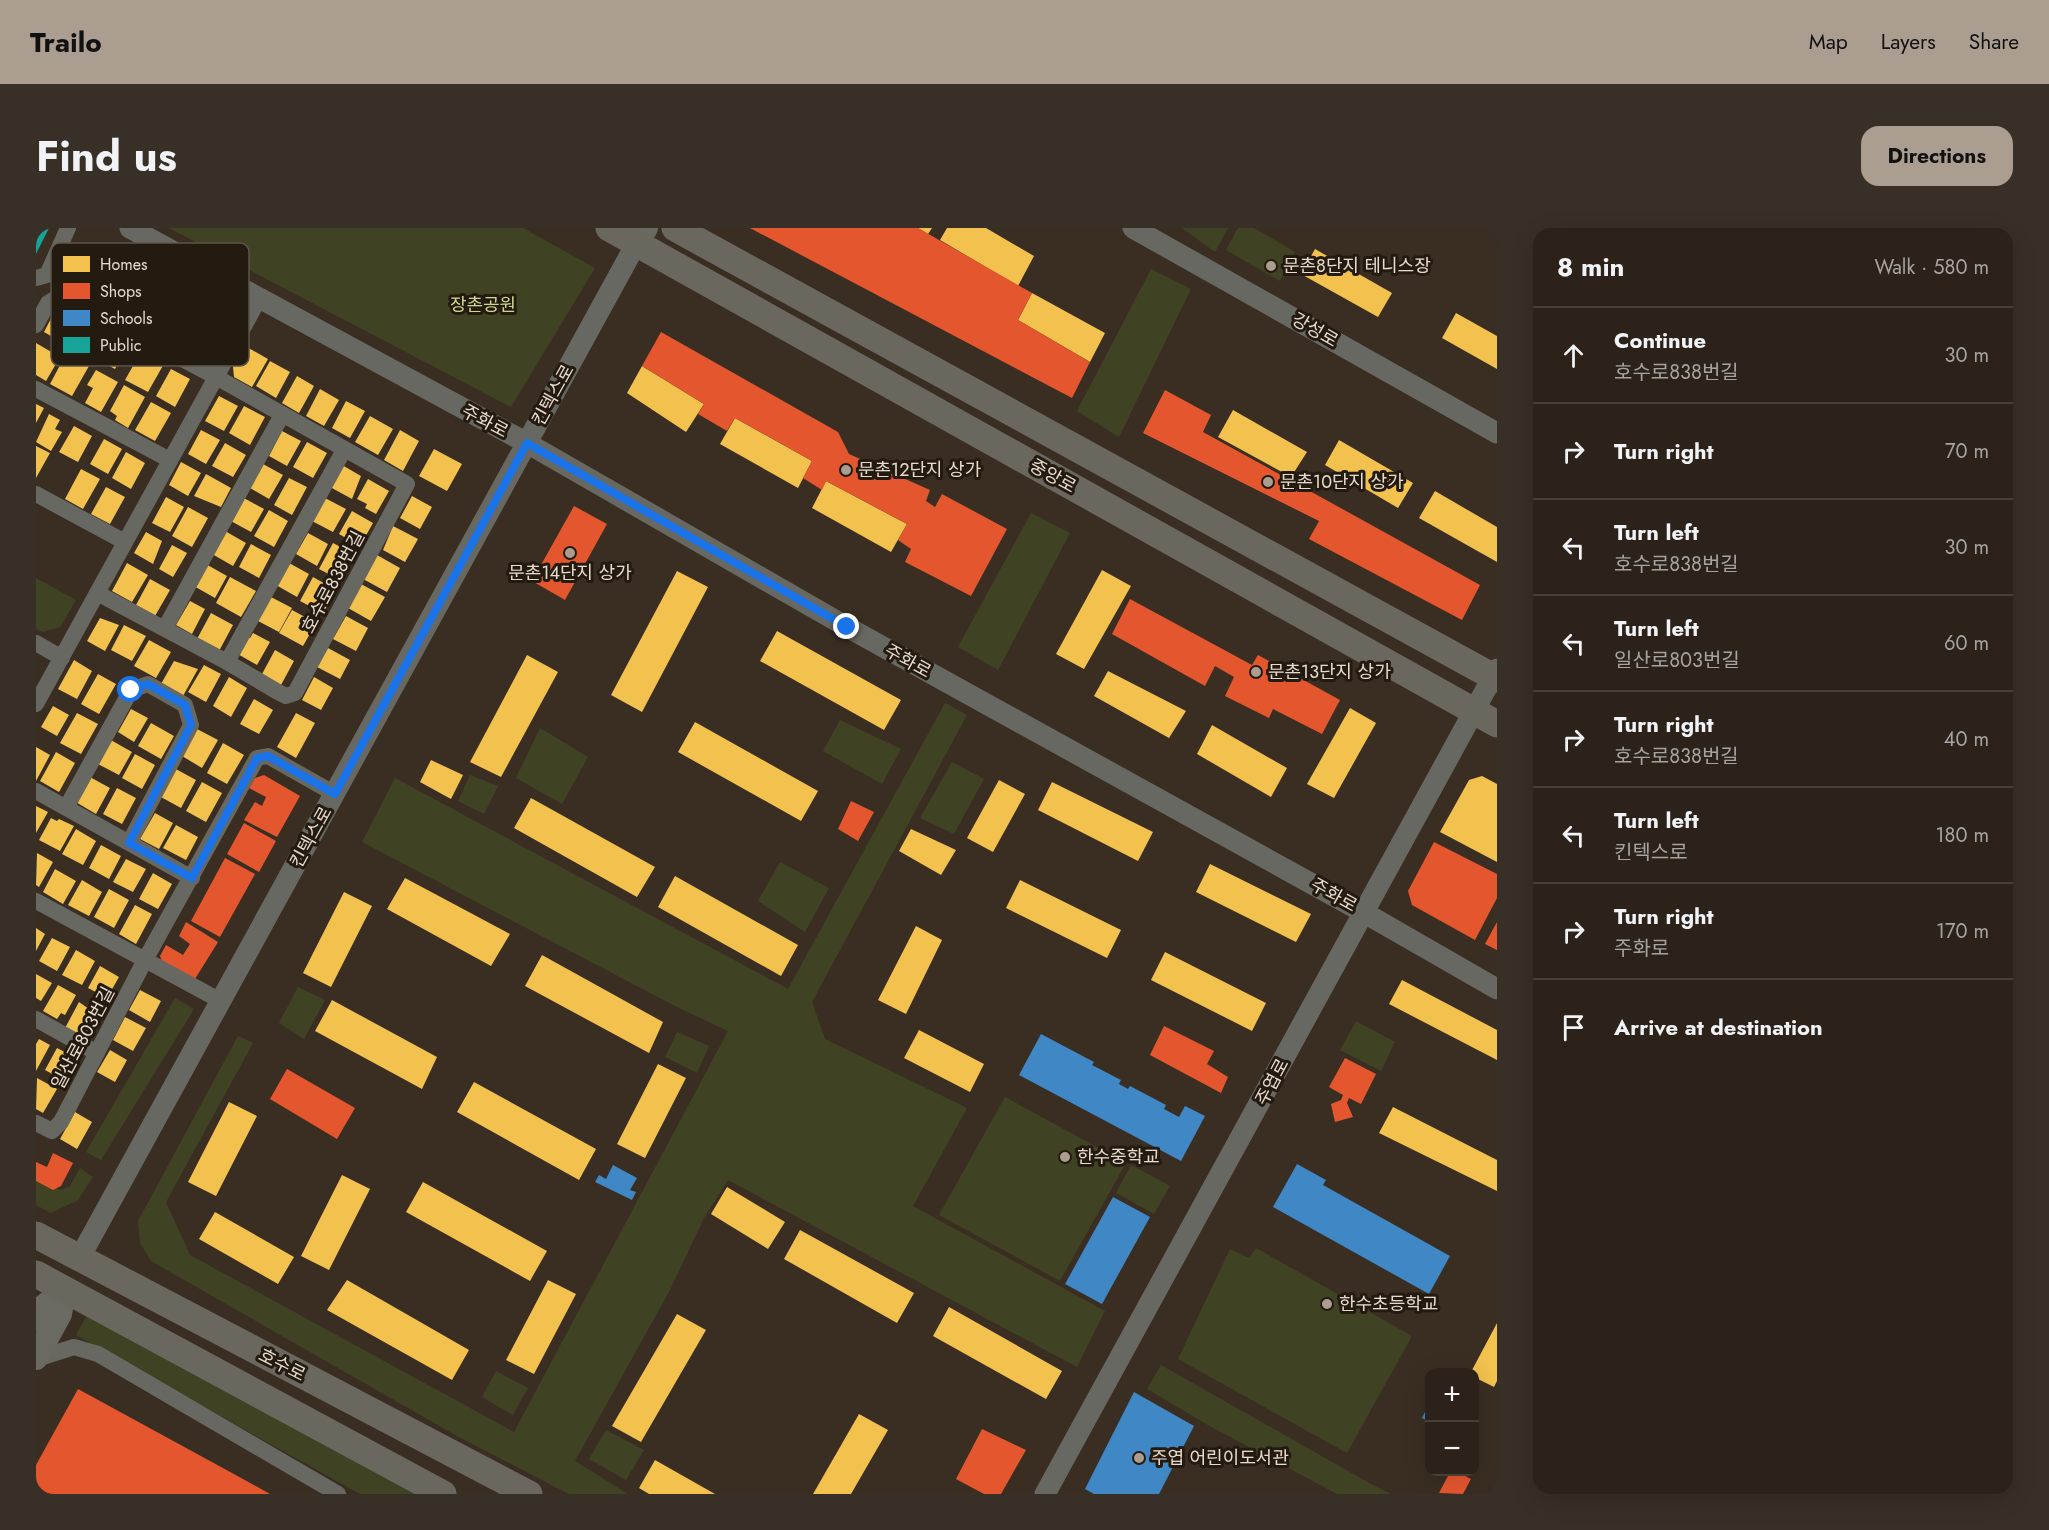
<!DOCTYPE html>
<meta charset="utf-8">
<style>
body{margin:0;font-family:Jost,"Noto Sans KR",sans-serif;background:#382f27;color:#f1f3f6}
.controls{position:absolute;right:18px;bottom:18px;display:grid;overflow:hidden;border-radius:12px;box-shadow:0 6px 24px #0002}
.controls button{width:54px;height:54px;display:grid;place-items:center;padding:0;border:0;border-bottom:2px solid #483f39;background:#2c221a;color:#f1f3f6;font:30px sans-serif}
.stop{position:absolute;width:18px;height:18px;margin:-14px;border:4px solid #1a73e8;border-radius:50%;background:#fff}
.stop.end{background:#1a73e8;border-color:#fff;box-shadow:0 2px 6px #0008}
.list{margin:0;padding:0;list-style:none}
h2{display:flex;justify-content:space-between;align-items:center;height:78px;margin:0;padding:0 24px;font-size:26px}
h2 small{font-size:20px;font-weight:400;color:#a6a4a2}
.list li{display:grid;grid-template-columns:39px 1fr auto;gap:18px;align-items:center;box-sizing:border-box;height:96px;padding:0 24px;border-top:2px solid #483f39}
.list b{display:block;font-size:22px;white-space:nowrap}
.list p{margin:0;font-size:20px;white-space:nowrap;color:#a6a4a2}
.list em{font-size:20px;font-style:normal;color:#a6a4a2}
.icon{flex:none;width:33px;height:33px;fill:none;stroke:currentColor;stroke-width:2;stroke-linecap:round;stroke-linejoin:round}
.map{position:relative;flex:none;width:1461px;height:1266px;overflow:hidden;border-radius:18px}
header{display:flex;align-items:center;gap:36px;box-sizing:border-box;height:84px;padding:0 30px;background:#ab9e91;color:#111}
header strong{font-size:28px}
nav{display:flex;gap:33px;margin-inline-start:auto;font-size:21px}
.intro{display:flex;align-items:center;justify-content:space-between;box-sizing:border-box;height:144px;padding:0 36px}
h1{margin:0;font-size:42px}
.button{padding:15px 27px;border-radius:18px;background:#ab9e91;color:#111;font-size:21px;font-weight:700}
main{display:flex;gap:36px;padding:0 36px}
aside{flex:1;background:#2c221a;border-radius:18px;box-shadow:0 6px 24px #0002}
.map>svg:first-child{display:block}
</style>
<header>
<strong>Trailo</strong>
<nav><a>Map</a><a>Layers</a><a>Share</a></nav>
</header>
<div class="intro"><h1>Find us</h1><a class="button">Directions</a></div>
<main>
<div class="map">
<svg width="1461" height="1266" viewBox="0 0 1461 1266">
<rect width="100%" height="100%" fill="#3a2e22"/>
<!-- green -->
<path fill="#404323" d="M133 0H487L559 40 475 179Z
M1146 0H1192L1179 24Z
M1202 0H1218L1259 24 1244 53 1190 22Z
M1115 41 1155 61 1083 209 1041 183Z
M995 285 1034 305 962 442 922 419Z
M0 350 40 372 24 399 7 404 0 401Z
M909 475 931 487 776 774 789 811 931 880 877 978 1069 1083 1041 1139 692 952 668 990 634 1062 539 1233 592 1266H533L421 1208 115 1033 104 1015 102 993 202 808 217 815 130 974 154 1027 478 1204 692 803 641 779 326 614 359 550 752 761Z
M804 492 865 521 846 556 787 523Z
M504 500 552 529 526 576 480 550Z
M916 534 948 551 918 606 884 590Z
M434 547 462 558 448 586 422 573Z
M744 634 793 660 769 704 722 673Z
M262 759 289 772 268 811 243 795Z
M139 770 158 781 65 932 50 924Z
M1320 793 1359 814 1345 843 1304 822Z
M641 804 673 818 661 845 629 829Z
M969 869 1090 935 1024 1053 903 987Z
M1095 937 1134 958 1118 986 1080 965Z
M44 940 57 949 42 972 15 985 0 977V949L24 962 34 958Z
M1220 1020 1376 1108 1311 1225 1142 1131 1194 1021 1213 1030Z
M55 1080 381 1266H324L40 1107Z
M1125 1137 1335 1256 1355 1266H1301L1170 1196 1111 1161Z
M460 1143 492 1160 477 1187 446 1169Z
M570 1202 608 1222 590 1252 553 1231Z"/>
<!-- homes -->
<path fill="#f2c14e" d="M882 0H896L892 6Z
M911 0H950L998 28 982 58 904 12Z
M1279 21 1356 65 1342 89 1265 46Z
M996 65 1069 105 1054 134 982 92Z
M20 81 42 93 29 116 8 104Z
M1420 85 1461 108V141L1406 110Z
M75 109 91 118 79 141 62 132Z
M0 115 24 129 10 153 0 147Z
M209 118 232 131 216 159 198 149 197 139Z
M106 122 129 134 112 164 89 152Z
M30 126 53 138 36 168 14 156Z
M234 133 254 144 240 170 220 158Z
M606 138 668 176 650 204 591 165Z
M135 141 154 151 139 179 120 168Z
M60 142 82 154 65 184 49 175 57 160 51 157Z
M261 148 278 158 263 185 246 175Z
M88 157 109 169 92 200 79 192 81 188 74 183Z
M284 161 303 172 288 198 270 188Z
M183 168 202 178 188 203 169 193Z
M310 173 329 183 314 210 296 200Z
M115 174 135 185 119 213 99 202Z
M0 176 8 180 0 195Z
M208 178 229 189 214 217 193 205Z
M1197 182 1271 224 1255 249 1182 209Z
M13 186 24 192 19 201 26 204 15 223 0 214Z
M334 188 357 201 342 227 319 214Z
M699 190 776 233 762 260 684 216Z
M38 198 56 208 42 234 23 224Z
M165 202 184 212 170 236 152 226Z
M364 202 383 213 367 243 348 232Z
M246 203 265 213 251 238 233 228Z
M68 211 86 221 72 246 54 236Z
M1303 212 1377 255 1362 280 1289 237Z
M271 214 291 225 277 250 257 239Z
M189 215 210 227 197 249 176 238Z
M0 218 14 225 0 250Z
M398 221 426 236 411 263 383 248Z
M90 224 109 235 95 261 76 250Z
M145 234 165 245 152 268 133 257Z
M227 236 247 247 233 271 214 260Z
M306 237 325 248 316 271 294 259Z
M45 241 64 251 47 281 29 271Z
M170 246 195 260 185 279 158 268Z
M253 250 271 259 256 287 238 277Z
M332 251 353 263 340 286 329 280 331 276 321 271Z
M790 253 871 296 855 324 776 280Z
M70 259 89 269 74 296 55 286Z
M1399 263 1461 299V334L1383 290Z
M376 268 396 279 384 301 364 290Z
M130 269 148 279 134 304 116 295Z
M206 269 228 281 215 304 193 292Z
M289 270 310 281 297 304 276 293Z
M152 279 172 290 156 319 136 308Z
M233 282 252 293 238 319 218 308Z
M316 283 337 295 324 318 303 306Z
M357 298 382 311 369 334 347 322Z
M189 303 210 315 197 338 176 326Z
M110 304 126 313 117 336 98 325Z
M272 305 292 316 281 338 260 326Z
M297 315 318 326 304 352 283 341Z
M215 316 235 327 223 350 203 339Z
M136 317 151 325 137 349 123 341Z
M341 327 364 340 351 364 327 351Z
M91 335 112 347 96 374 76 363Z
M168 335 191 348 179 370 156 357Z
M253 335 273 346 261 369 240 357Z
M1066 342 1095 358 1048 441 1020 426Z
M641 343 672 359 606 484 575 467Z
M194 349 220 363 205 389 180 375Z
M277 349 300 362 287 385 264 373Z
M114 351 134 362 119 388 100 377Z
M325 356 349 369 335 393 312 380Z
M235 369 256 380 243 404 222 393Z
M154 373 169 381 156 406 140 397Z
M256 382 280 395 267 418 243 405Z
M175 385 197 397 183 423 161 411Z
M310 388 332 400 320 423 297 411Z
M64 390 83 397 69 423 51 413Z
M88 397 110 408 96 433 75 422Z
M741 403 865 472 848 502 724 433Z
M217 405 234 414 221 437 200 425 208 407 214 410Z
M113 412 135 424 120 450 98 438Z
M292 420 314 432 304 451 281 439Z
M239 422 258 433 245 457 226 446Z
M491 427 522 444 465 549 434 534Z
M38 432 56 443 41 471 22 461Z
M138 433 162 441 147 468 125 456Z
M168 437 185 446 170 474 152 464Z
M1072 443 1150 483 1133 510 1058 468Z
M62 446 80 456 63 486 45 476Z
M193 449 211 460 195 489 177 478Z
M278 449 297 460 285 482 266 472Z
M218 471 237 482 223 506 204 496Z
M17 478 33 487 21 508 5 499Z
M1314 480 1340 495 1298 570 1271 556Z
M95 481 112 490 98 514 82 504Z
M41 485 62 496 45 526 24 515Z
M260 485 279 495 260 530 241 519Z
M659 494 782 563 765 593 642 524Z
M115 495 138 508 125 531 102 518Z
M1176 497 1251 540 1235 569 1161 526Z
M161 501 182 512 166 540 146 528Z
M73 511 96 524 83 547 60 535Z
M187 515 208 527 191 556 171 545Z
M0 519 14 527 0 553Z
M20 524 39 535 23 564 4 553Z
M99 526 119 537 106 561 86 550Z
M395 532 427 547 415 571 384 554Z
M138 540 160 552 145 580 123 568Z
M52 548 74 560 60 586 38 573Z
M1446 548 1461 556V634L1404 604 1433 552Z
M963 552 989 566 957 624 931 610Z
M166 554 186 565 170 594 150 583Z
M1016 554 1117 604 1102 633 1002 582Z
M81 560 100 570 86 596 67 586Z
M495 570 619 639 601 669 478 600Z
M0 578 12 584 0 605Z
M119 585 137 595 123 621 104 611Z
M15 590 21 593 23 591 38 598 24 623 3 612Z
M140 597 162 609 150 632 127 620Z
M40 601 60 613 47 637 26 626Z
M875 601 920 622 905 647 863 623Z
M65 617 85 628 73 651 53 640Z
M1 625 17 634 3 659 0 657Z
M90 631 110 641 97 664 77 654Z
M1174 636 1275 686 1260 714 1160 664Z
M19 641 40 653 27 676 7 664Z
M117 645 136 656 122 681 103 671Z
M639 648 762 717 745 748 622 679Z
M369 650 474 706 455 738 351 681Z
M46 652 66 664 53 688 32 677Z
M984 652 1085 702 1071 730 970 680Z
M73 661 93 672 78 700 58 689Z
M308 664 336 678 295 759 267 745Z
M99 677 116 686 100 716 83 706Z
M880 698 906 712 870 786 842 772Z
M0 700 9 706 0 723Z
M16 710 34 719 21 743 3 733Z
M40 722 59 733 46 757 26 747Z
M1129 724 1230 775 1216 803 1115 752Z
M506 727 627 794 613 825 489 758Z
M64 738 83 749 71 770 52 760Z
M0 746 16 755 5 773 0 770Z
M1366 752 1461 802V832L1353 776Z
M22 757 40 767 29 787 25 785 21 791 7 783Z
M104 762 125 773 114 794 93 782Z
M296 772 401 829 386 861 279 803Z
M43 774 63 788 51 810 45 807 43 810 28 802Z
M89 789 110 800 97 823 77 812Z
M883 802 948 836 934 864 868 830Z
M3 811 14 817 0 843V816Z
M21 820 42 831 29 853 9 842Z
M74 822 91 832 79 854 61 844Z
M622 836 650 850 609 930 581 916Z
M1 850 21 861 7 885 0 881Z
M438 854 560 921 543 952 421 884Z
M193 874 221 888 180 968 152 954Z
M1357 879 1461 932V963L1343 905Z
M39 884 56 894 41 921 24 911Z
M306 947 334 961 293 1042 265 1028Z
M387 954 511 1023 494 1053 370 984Z
M691 959 749 994 732 1021 675 986Z
M179 984 258 1029 242 1056 163 1011Z
M764 1002 878 1065 861 1095 748 1031Z
M311 1052 433 1122 416 1152 291 1082Z
M512 1052 540 1066 498 1146 470 1132Z
M913 1079 1026 1143 1010 1171 897 1108Z
M641 1086 670 1102 605 1214 576 1198Z
M1461 1095V1153L1458 1159 1438 1149V1144H1435Z
M823 1186 852 1202 815 1266H777Z
M619 1232 679 1266H613L603 1260Z"/>
<!-- shops -->
<path fill="#e4572e" d="M714 0H882L996 65 982 92 1054 134 1036 170Z
M625 104 802 204 813 226 894 262 890 273 899 279 906 266 971 301 935 368 869 334 875 321 862 312 871 296 790 253 786 262 767 250 776 233 699 190 691 203 662 186 668 176 606 138Z
M1129 162 1175 187 1167 204 1444 357 1426 392 1273 311 1283 293 1107 205Z
M538 278 571 296 529 372 496 353Z
M1094 371 1216 437 1222 427 1304 472 1286 506 1237 481 1233 490 1189 468 1198 449 1179 438 1169 458 1076 406Z
M228 547 264 568 241 609 208 592 219 574 226 578 230 569 213 560 219 550Z
M815 573 838 584 822 613 802 601Z
M208 595 240 613 223 644 191 626Z
M1398 614 1461 646V670L1439 712 1376 677 1372 663Z
M189 630 219 646 184 709 155 693Z
M150 694 182 714 159 751 126 734 124 728 130 717 147 727 154 716 143 708Z
M1461 694V722L1449 716Z
M1128 798 1178 823 1171 836 1192 849 1185 865 1114 827Z
M1309 830 1340 846 1325 876 1313 870 1311 875 1317 889 1299 894 1295 876 1305 872 1307 867 1293 859Z
M251 841 319 880 301 911 234 871Z
M17 925 37 935 25 958 17 962 0 953V934L11 939Z
M42 1161 207 1251 234 1266H0V1237Z
M946 1201 990 1222 965 1266H948L920 1251Z
M1414 1244H1421L1435 1251 1427 1266 1403 1265Z"/>
<!-- schools -->
<path fill="#3f88c5" d="M1005 806 1058 834 1056 837 1085 852 1083 856 1092 861 1094 858 1130 877 1128 881 1143 889 1149 878 1169 888 1145 933 983 847Z
M1261 936 1290 952 1287 957 1414 1028 1393 1066 1237 979Z
M577 937 601 950 594 962 600 964 596 972 559 954 563 947 570 951Z
M1077 969 1114 989 1066 1076 1029 1056Z
M1098 1164 1158 1198 1123 1266H1058L1049 1261Z
M1394 1174V1194L1386 1190Z"/>
<!-- public -->
<path fill="#17a398" d="M0 0H13L0 26Z"/>
<g fill="none" stroke-linecap="round" stroke-linejoin="round">
<!-- minor -->
<path stroke="#686862" stroke-width="16" d="M0 50 11 47 32 0
M0 97 12 75 26 67 180 149 371 256 259 465 250 468 242 464 191 434 61 365
M0 161 134 232
M0 266 89 314
M129 400 246 187
M0 415 26 430
M191 434 308 222
M0 476 223 71
M0 563 156 650
M30 580 95 462 112 456 149 477 155 497 93 615
M0 673 185 773
M0 791 61 825
M0 895 16 903 25 894 109 732 221 530 232 528 299 566
M0 1131 38 1119 62 1126 302 1266"/>
<!-- tertiary -->
<path stroke="#686862" stroke-width="21" d="M94 0 491 215 811 399 1327 684 1461 761
M1097 0 1461 205
M43 1031 600 16
M1009 1266 1461 441"/>
<!-- secondary -->
<path stroke="#6b6a62" stroke-width="24" d="M600 16 610 0
M0 1092 7 1079 28 1062
M0 1130 24 1086 28 1062"/>
<!-- primary -->
<path stroke="#6a675e" stroke-width="27" d="M573 0 1461 496
M639 0 1461 451
M0 1007 493 1266
M0 1046 407 1266"/>
</g>
<g fill="none" stroke-linecap="round" stroke-linejoin="round">
<!-- route -->
<path stroke="#1a73e8" stroke-width="8" d="M95 462 112 456 149 477 155 497 93 615 156 650 221 530 232 528 299 566 491 215 811 399"/>
</g>
<!-- markers -->
<g fill="#ab9e91" stroke="#231a10" stroke-width="2">
<circle cx="1235" cy="38" r="6"/>
<circle cx="810" cy="242" r="6"/>
<circle cx="1232" cy="254" r="6"/>
<circle cx="534" cy="325" r="6"/>
<circle cx="1220" cy="444" r="6"/>
<circle cx="1029" cy="929" r="6"/>
<circle cx="1291" cy="1076" r="6"/>
<circle cx="1103" cy="1230" r="6"/>
</g>
<g text-anchor="middle" stroke-width="6" stroke-linejoin="round" paint-order="stroke">
<!-- poi labels -->
<g font-size="18" fill="#e8dbcd" stroke="#231a10" text-anchor="start">
<text x="1247" y="44">문촌8단지 테니스장</text>
<text x="822" y="248">문촌12단지 상가</text>
<text x="1244" y="260">문촌10단지 상가</text>
<text x="534" y="351" text-anchor="middle">문촌14단지 상가</text>
<text x="1232" y="450">문촌13단지 상가</text>
<text x="1041" y="935">한수중학교</text>
<text x="1303" y="1082">한수초등학교</text>
<text x="1115" y="1236">주엽 어린이도서관</text>
</g>
<!-- park labels -->
<g font-size="18" fill="#ccd88c" stroke="#231a10">
<text x="447" y="83">장촌공원</text>
</g>
<!-- street labels -->
<g font-size="18" fill="#e8dbcd" stroke="#231a10">
<text transform="translate(1279 102) rotate(30)" y="6">강성로</text>
<text transform="translate(517 167) rotate(-61)" y="6">킨텍스로</text>
<text transform="translate(449 193) rotate(28)" y="6">주화로</text>
<text transform="translate(1017 248) rotate(29)" y="6">중앙로</text>
<text transform="translate(297 354) rotate(-62)" y="6">호수로838번길</text>
<text transform="translate(872 433) rotate(29)" y="6">주화로</text>
<text transform="translate(275 609) rotate(-61)" y="6">킨텍스로</text>
<text transform="translate(1298 667) rotate(29)" y="6">주화로</text>
<text transform="translate(47 810) rotate(-62)" y="6">일산로803번길</text>
<text transform="translate(1236 854) rotate(-62)" y="6">주엽로</text>
<text transform="translate(246 1137) rotate(27)" y="6">호수로</text>
</g>
</g>
<!-- legend -->
<rect x="15" y="15" width="198" height="123" rx="9" fill="#231a10" stroke="#5e5449" stroke-width="1.5"/>
<rect x="27" y="28" width="27" height="16" fill="#f2c14e"/>
<rect x="27" y="55" width="27" height="16" fill="#e4572e"/>
<rect x="27" y="82" width="27" height="16" fill="#3f88c5"/>
<rect x="27" y="109" width="27" height="16" fill="#17a398"/>
<g font-size="16" fill="#e8dbcd">
<text x="64" y="42">Homes</text>
<text x="64" y="69">Shops</text>
<text x="64" y="96">Schools</text>
<text x="64" y="123">Public</text>
</g>
</svg>
<div class="controls">
<button>+</button>
<button>−</button>
</div>
<div class="stop" style="left:95px;top:462px"></div>
<div class="stop end" style="left:811px;top:399px"></div>
</div>
<aside>
<h2>8 min<small>Walk · 580 m</small></h2>
<ul class="list">
<li><svg class="icon" aria-label="ahead" viewBox="0 0 24 24"><path d="M12 20V5M6 11l6-6 6 6"/></svg><div><b>Continue</b><p>호수로838번길</p></div><em>30 m</em></li>
<li><svg class="icon" aria-label="right" viewBox="0 0 24 24"><path d="M7 20v-9h11M14 6l5 5-5 5"/></svg><div><b>Turn right</b></div><em>70 m</em></li>
<li><svg class="icon" aria-label="left" viewBox="0 0 24 24"><path d="M17 20v-9H6M10 6l-5 5 5 5"/></svg><div><b>Turn left</b><p>호수로838번길</p></div><em>30 m</em></li>
<li><svg class="icon" aria-label="left" viewBox="0 0 24 24"><path d="M17 20v-9H6M10 6l-5 5 5 5"/></svg><div><b>Turn left</b><p>일산로803번길</p></div><em>60 m</em></li>
<li><svg class="icon" aria-label="right" viewBox="0 0 24 24"><path d="M7 20v-9h11M14 6l5 5-5 5"/></svg><div><b>Turn right</b><p>호수로838번길</p></div><em>40 m</em></li>
<li><svg class="icon" aria-label="left" viewBox="0 0 24 24"><path d="M17 20v-9H6M10 6l-5 5 5 5"/></svg><div><b>Turn left</b><p>킨텍스로</p></div><em>180 m</em></li>
<li><svg class="icon" aria-label="right" viewBox="0 0 24 24"><path d="M7 20v-9h11M14 6l5 5-5 5"/></svg><div><b>Turn right</b><p>주화로</p></div><em>170 m</em></li>
<li><svg class="icon" aria-label="arrive" viewBox="0 0 24 24"><path d="M6 21V4h12l-3 4 3 4H6"/></svg><div><b>Arrive at destination</b></div></li>
</ul>
</aside>
</main>
